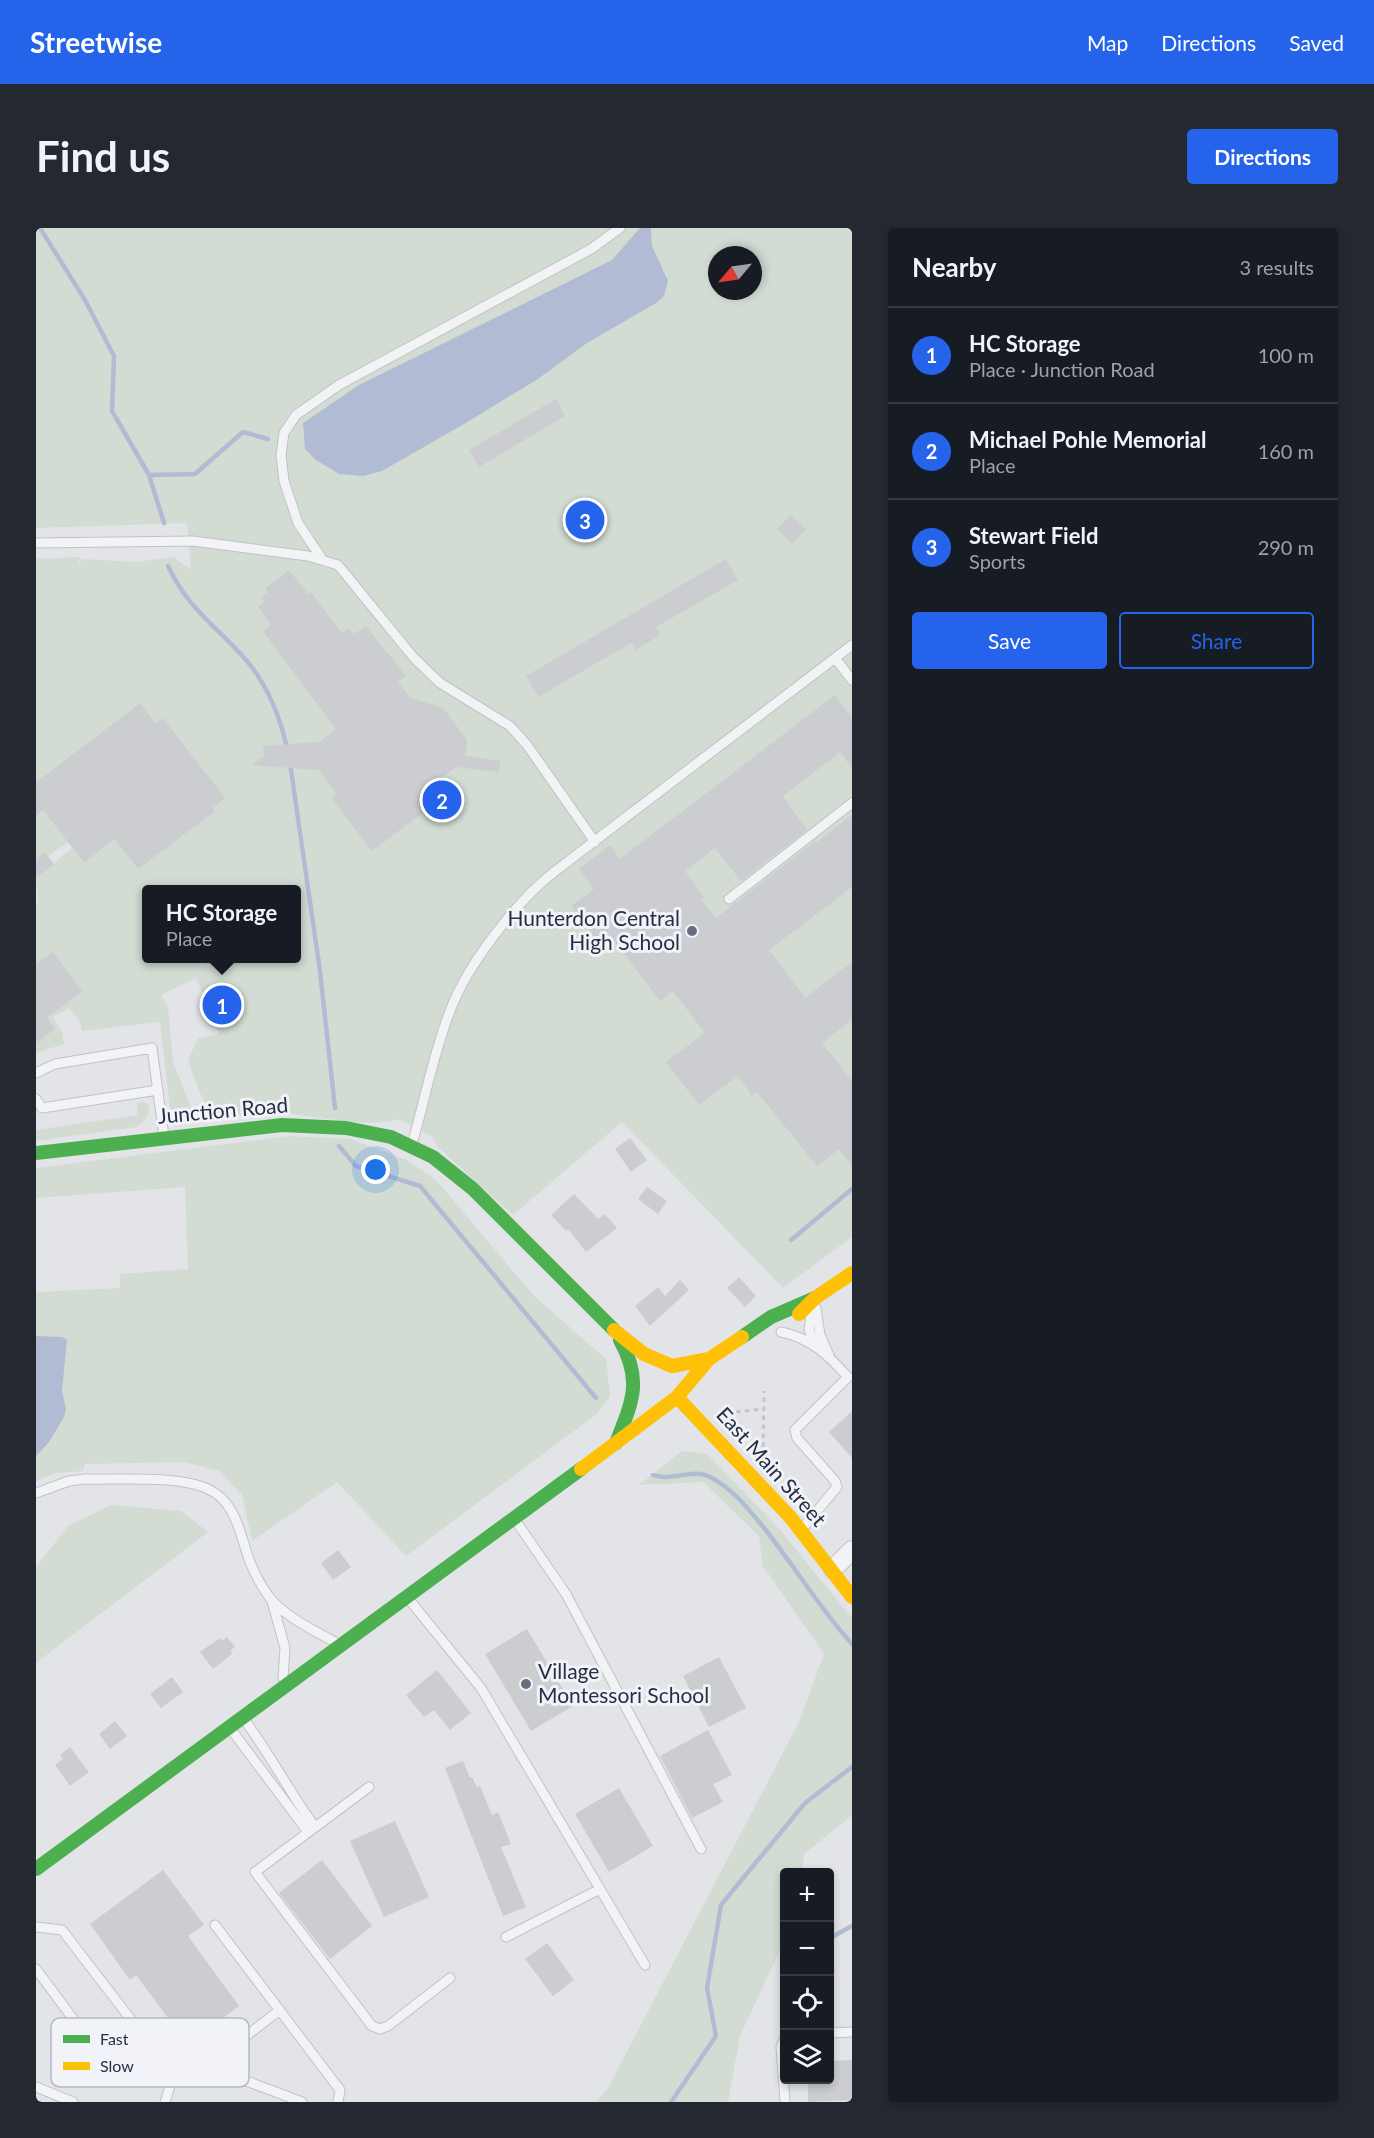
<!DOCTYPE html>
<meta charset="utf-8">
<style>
body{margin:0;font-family:Lato,sans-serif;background:#242831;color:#f1f3f6}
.controls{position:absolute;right:18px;bottom:18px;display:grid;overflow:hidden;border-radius:6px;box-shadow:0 3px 9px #0003}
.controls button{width:54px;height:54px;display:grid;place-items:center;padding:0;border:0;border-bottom:2px solid #363941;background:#171b24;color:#f1f3f6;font:30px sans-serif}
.compass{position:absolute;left:672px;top:18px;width:54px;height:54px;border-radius:50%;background:#171b24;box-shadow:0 3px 9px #0003;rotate:241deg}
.you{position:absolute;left:340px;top:942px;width:21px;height:21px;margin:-15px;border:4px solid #fff;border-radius:50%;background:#1a73e8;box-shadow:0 0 0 9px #1a73e833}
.badge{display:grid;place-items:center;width:39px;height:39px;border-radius:50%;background:#2563eb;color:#fff;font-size:20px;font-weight:700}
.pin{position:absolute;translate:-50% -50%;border:3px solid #fff;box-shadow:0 2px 6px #0006}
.popup{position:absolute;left:106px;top:657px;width:159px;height:78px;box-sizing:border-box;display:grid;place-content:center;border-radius:6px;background:#171b24;filter:drop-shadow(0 2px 4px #0005);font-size:20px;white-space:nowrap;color:#9ea1a6}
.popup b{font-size:22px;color:#f1f3f6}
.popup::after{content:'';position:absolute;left:50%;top:100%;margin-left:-12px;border:12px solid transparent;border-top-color:#171b24}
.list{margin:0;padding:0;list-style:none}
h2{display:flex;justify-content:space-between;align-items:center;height:78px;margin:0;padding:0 24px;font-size:26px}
h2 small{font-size:20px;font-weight:400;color:#9ea1a6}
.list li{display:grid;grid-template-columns:39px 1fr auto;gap:18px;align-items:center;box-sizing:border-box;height:96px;padding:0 24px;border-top:2px solid #363941}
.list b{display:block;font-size:22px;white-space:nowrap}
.list p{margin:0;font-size:20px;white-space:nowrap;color:#9ea1a6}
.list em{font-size:20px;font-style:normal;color:#9ea1a6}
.actions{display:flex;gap:12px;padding:18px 24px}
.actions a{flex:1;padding:14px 0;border:2px solid #2563eb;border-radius:6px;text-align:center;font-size:21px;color:#2563eb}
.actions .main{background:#2563eb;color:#fff}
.icon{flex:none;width:33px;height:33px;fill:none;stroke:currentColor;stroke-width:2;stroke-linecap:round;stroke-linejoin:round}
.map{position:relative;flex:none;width:816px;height:1874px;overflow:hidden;border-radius:6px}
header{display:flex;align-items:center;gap:36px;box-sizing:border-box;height:84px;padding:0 30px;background:#2563eb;color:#fff}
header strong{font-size:28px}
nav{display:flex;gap:33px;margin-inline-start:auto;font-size:21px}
.intro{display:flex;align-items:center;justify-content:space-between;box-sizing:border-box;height:144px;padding:0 36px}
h1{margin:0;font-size:42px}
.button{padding:15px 27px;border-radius:6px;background:#2563eb;color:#fff;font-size:21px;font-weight:700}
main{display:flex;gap:36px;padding:0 36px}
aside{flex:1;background:#171b24;border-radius:6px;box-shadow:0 3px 9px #0003}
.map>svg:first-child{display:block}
</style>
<header>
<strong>Streetwise</strong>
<nav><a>Map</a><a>Directions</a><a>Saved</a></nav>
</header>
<div class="intro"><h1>Find us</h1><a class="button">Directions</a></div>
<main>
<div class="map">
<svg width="816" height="1874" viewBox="0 0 816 1874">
<rect width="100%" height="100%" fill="#e3e4e8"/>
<!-- green -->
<path fill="#d2dcd3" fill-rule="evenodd" d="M0 0H816V1009L747 1060 586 894 477 987 403 920 396 909 363 891C333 901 283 888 252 886 229 884 205 887 182 890 166 877 159 852 152 832L162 810 183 806 160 750 125 767 132 779 137 833 158 888 155 896 139 898 135 889 124 794 46 803 44 793 33 780 17 789 26 804 28 816 0 825V815L18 801 11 790 45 763 0 736V675L2 673 0 650 36 620 48 635 160 550 152 523 127 490 119 495 104 475 0 554V331L44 329 42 336 47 331 101 334 137 329 155 342 151 295 0 300ZM681 27H717V63H681ZM111 662H261V730H111Z
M0 573 32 614 12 628 9 625 0 631Z
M109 874 113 878C114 888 108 894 100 899L0 913V902L101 887V875Z
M253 908 314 911 371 932 400 952 498 1068 570 1131 574 1168 561 1186 370 1328 301 1254 216 1313 206 1267 183 1243 148 1234 49 1236 47 1243 20 1245 0 1253V1064L84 1060V1046L152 1041 149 959 0 970V940Z
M646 1223 671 1226 739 1296 816 1390V1587L768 1626 766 1644H748V1713L704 1808 692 1874H560L572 1860 763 1494 788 1426 727 1338 723 1308 667 1254 603 1257Z
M75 1277 145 1283 172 1304 0 1435V1339L32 1298Z"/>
<!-- water -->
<path fill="#b1bcd4" d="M604 0H615L616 18 632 53 628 68 620 75 551 115 502 151 428 196 346 243 327 248 303 246 280 232 269 221 267 195 323 157 576 32Z
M0 1108 26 1109 31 1112 26 1163 30 1181 28 1189 13 1214 0 1228Z"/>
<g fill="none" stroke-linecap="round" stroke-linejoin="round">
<!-- stream -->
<path stroke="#b1bcd4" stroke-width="4.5" d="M4 0 49 72 78 128 76 183 113 247 128 295
M113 247 159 246 207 204 232 211
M132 338C152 381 181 399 211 433 231 457 245 490 251 521
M254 535 284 743 299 880
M303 918 320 938 384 958 560 1170
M755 1012 816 961
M617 1247C636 1254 657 1239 676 1250 698 1262 713 1282 729 1301 758 1338 785 1382 816 1416
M794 1710 816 1698
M635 1874 680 1808 671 1760 685 1677 769 1575 816 1539"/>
</g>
<!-- building -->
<path fill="#cbcdd1" d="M520 171 529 188 443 239 433 222Z
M755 287 770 301 756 316 741 301Z
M690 331 702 352 620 399 624 407 600 422 595 415 502 469 490 448Z
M253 342 272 366 275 364 306 405 313 400 318 406 330 398 370 448 362 454 374 470 407 480 431 512 429 528 464 533 463 544 420 539 388 564 397 577 336 623 296 570 301 566 283 542 216 537 228 528 227 518 283 514 300 501 227 403 235 397 222 379 229 373 225 369 232 364 229 360Z
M799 467 816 490V540L804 524 747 568 771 602 705 653 679 620 649 643 668 669 665 671 680 690 779 613 780 615 816 587V659L733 722 769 770 816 734V791L786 815 816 853V938L803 921 781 938 721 864 716 868 702 848 663 877 630 834 669 805 637 763 624 773 572 705 561 713 535 678 558 661 543 641 574 617 584 631Z
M104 475 119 495 127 490 189 570 177 580 179 583 102 641 79 611 48 635 7 582 0 588V554Z
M9 624 18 636 0 650V631Z
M17 724 46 763 11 790 19 801 0 815V736Z
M190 756 204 788 183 798 168 766Z
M594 910 611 932 595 944 579 921Z
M611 959 631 973 622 986 602 971Z
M538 966 562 991 569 986 581 1000 550 1024 532 1001 530 1003 515 987Z
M703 1049 720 1068 709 1079 691 1060Z
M644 1052 653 1062 614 1098 599 1078 622 1059 629 1068Z
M816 1183V1230L793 1204Z
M302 1322 315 1339 297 1352 285 1335Z
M491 1401 537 1478 495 1503 449 1426Z
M191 1409 199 1419 194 1423 196 1426 177 1441 164 1424 184 1410 186 1413Z
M683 1429 710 1480 673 1499 647 1448Z
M401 1442 435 1485 414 1502 398 1482 388 1489 370 1467Z
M136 1449 147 1464 125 1480 114 1466Z
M79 1493 91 1508 74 1521 63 1506Z
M672 1502 696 1547 677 1556 687 1574 656 1590 624 1528Z
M34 1519 53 1544 34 1558 19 1537 27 1531 24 1527Z
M427 1533 434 1550 436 1549 441 1559 444 1558 456 1587 462 1584 475 1616 465 1619 490 1679 467 1688 409 1540Z
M583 1560 617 1618 573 1644 539 1586Z
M359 1593 393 1669 348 1689 314 1613Z
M286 1632 336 1698 294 1731 243 1665Z
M127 1642 168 1697 152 1708 203 1778 152 1817 100 1747 94 1752 54 1696Z
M511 1715 538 1752 517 1768 489 1731Z
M816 1832V1872L772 1874V1851H794V1833Z"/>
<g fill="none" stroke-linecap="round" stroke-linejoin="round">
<defs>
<path id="lane" d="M0 315 157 313 272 328 302 337 378 430 404 455 474 498 491 517 559 614
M286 331 262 295 248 253 245 227 248 205 260 187 303 157 555 21 584 0
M799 430 816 452
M693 671 816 575
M0 845 19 836 116 820 128 908
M0 871 6 880 122 862
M376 916C389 872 397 826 414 783 431 737 480 674 518 644L816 417
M780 1080 784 1107 793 1127
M775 1086 773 1101 778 1116
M745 1104C775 1110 792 1127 812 1149L759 1202 761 1210 799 1253 801 1259 766 1301
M0 1265 33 1253 49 1251C82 1252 143 1247 172 1261 201 1274 204 1308 214 1334 219 1347 226 1359 234 1370 247 1387 280 1404 299 1414
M482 1296 530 1366 665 1621
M236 1373 249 1420 247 1450
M375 1374 445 1460 609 1737
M210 1494C235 1528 254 1565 279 1599
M197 1504 272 1604
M333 1559 219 1644 336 1798 344 1801 352 1798 414 1750
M179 1697 304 1862 302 1874
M0 1699 26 1702 103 1802 95 1829
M470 1709 564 1661
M0 1741 61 1823 71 1828 95 1829 104 1836 138 1845 129 1874
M794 1805 816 1804
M748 1812 745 1819 749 1874
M171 1838 244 1782
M138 1845 162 1843 171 1838 266 1874
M0 1859 37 1874"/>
<path id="street" d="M797 1341 816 1322"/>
</defs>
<!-- lane casing -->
<use href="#lane" stroke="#c1c2c6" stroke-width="11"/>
<!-- street casing -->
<use href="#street" stroke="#c1c2c6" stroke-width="20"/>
<!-- path -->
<path stroke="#c4c5cb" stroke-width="3" stroke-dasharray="4.5 4.5" stroke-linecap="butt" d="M700 1184 728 1181
M727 1228 728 1163"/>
<!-- lane -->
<use href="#lane" stroke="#f2f3f5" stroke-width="9"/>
<!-- street -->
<use href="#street" stroke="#f2f3f5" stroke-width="18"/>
<!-- fast -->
<path stroke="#4caf50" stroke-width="14" d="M0 925 246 897 310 900 355 909 397 929 437 961 578 1102
M706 1109 735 1089 779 1070
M580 1215C596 1174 607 1153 584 1112
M0 1641 545 1241"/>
<!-- slow -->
<path stroke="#ffc107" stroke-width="14" d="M763 1086 779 1070 816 1045
M578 1102 608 1126 636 1138 673 1131
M641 1169 755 1290 816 1369
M545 1241 641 1169 673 1131 706 1109"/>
</g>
<!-- markers -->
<g fill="#696e7d" stroke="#f1f3f8" stroke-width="2">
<circle cx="656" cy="703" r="6"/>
<circle cx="490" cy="1456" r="6"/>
</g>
<g text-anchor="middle" stroke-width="6" stroke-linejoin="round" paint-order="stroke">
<!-- poi labels -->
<g font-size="21" fill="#282e43" stroke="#f1f3f8" text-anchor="end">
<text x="644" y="698">Hunterdon Central<tspan x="644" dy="24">High School</tspan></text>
<text x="502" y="1451" text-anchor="start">Village<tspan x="502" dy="24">Montessori School</tspan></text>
</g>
<!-- street labels -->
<g font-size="21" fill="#282e43" stroke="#f1f3f8">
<text transform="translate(187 883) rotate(-5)" y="7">Junction Road</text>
<text transform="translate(735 1239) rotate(48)" y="7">East Main Street</text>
</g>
</g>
<!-- legend -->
<rect x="15" y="1790" width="198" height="69" rx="9" fill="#f1f3f8" stroke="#b5b8c2" stroke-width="1.5"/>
<rect x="27" y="1807" width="27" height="8" fill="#4caf50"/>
<rect x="27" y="1834" width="27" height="8" fill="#ffc107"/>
<g font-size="16" fill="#282e43">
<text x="64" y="1817">Fast</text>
<text x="64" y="1844">Slow</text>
</g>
</svg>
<div class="controls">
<button>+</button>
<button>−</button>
<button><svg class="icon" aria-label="locate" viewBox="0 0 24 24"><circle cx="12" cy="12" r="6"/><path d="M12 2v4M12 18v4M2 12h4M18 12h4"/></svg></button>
<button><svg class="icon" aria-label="layers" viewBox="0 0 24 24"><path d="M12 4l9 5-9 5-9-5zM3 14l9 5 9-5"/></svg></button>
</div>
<svg class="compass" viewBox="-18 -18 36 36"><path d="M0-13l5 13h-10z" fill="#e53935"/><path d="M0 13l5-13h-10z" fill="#9ea1a6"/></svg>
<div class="you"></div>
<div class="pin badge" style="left:186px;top:777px">1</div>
<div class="popup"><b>HC Storage</b>Place</div>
<div class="pin badge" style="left:406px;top:572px">2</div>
<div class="pin badge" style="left:549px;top:292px">3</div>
</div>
<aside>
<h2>Nearby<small>3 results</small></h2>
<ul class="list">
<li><span class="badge">1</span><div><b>HC Storage</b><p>Place · Junction Road</p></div><em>100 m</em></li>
<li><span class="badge">2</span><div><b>Michael Pohle Memorial</b><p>Place</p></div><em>160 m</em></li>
<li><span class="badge">3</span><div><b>Stewart Field</b><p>Sports</p></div><em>290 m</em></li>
</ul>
<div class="actions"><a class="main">Save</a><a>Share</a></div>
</aside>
</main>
